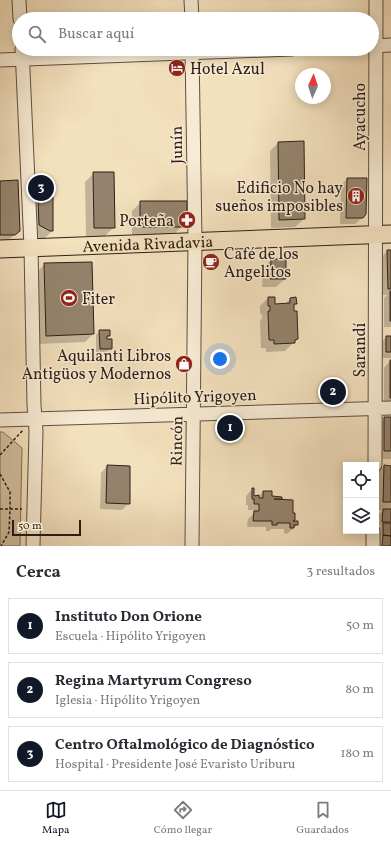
<!DOCTYPE html>
<html lang="es">
<meta charset="utf-8">
<style>
body{margin:0;font-family:Vollkorn,serif;background:#f2f2f3;color:#2b2b33}
.controls{position:absolute;right:12px;bottom:12px;display:grid;overflow:hidden;border-radius:0px;box-shadow:0 2px 10px #0003}
.controls button{width:36px;height:36px;display:grid;place-items:center;padding:0;border:0;border-bottom:1px solid #e1e1e2;background:#fff;color:#2b2b33;font:20px sans-serif}
.compass{position:absolute;left:295px;top:68px;width:36px;height:36px;border-radius:50%;background:#fff;box-shadow:0 2px 10px #0003;rotate:3deg}
.scale{position:absolute;left:12px;bottom:10px;width:69px;box-sizing:border-box;padding-left:4px;border:2px solid #2f1e16;border-top:0;font-size:11px;line-height:14px;white-space:nowrap;color:#2f1e16;-webkit-text-stroke:3px #f7ebd4;paint-order:stroke}
.you{position:absolute;left:220px;top:359px;width:14px;height:14px;margin:-10px;border:3px solid #fff;border-radius:50%;background:#1a73e8;box-shadow:0 0 0 6px #1a73e833}
.badge{display:grid;place-items:center;width:26px;height:26px;border-radius:50%;background:#111827;color:#fff;font-size:13px;font-weight:700}
.pin{position:absolute;translate:-50% -50%;border:2px solid #fff;box-shadow:0 1px 4px #0006}
.list{margin:0;padding:0;list-style:none}
h2{display:flex;justify-content:space-between;align-items:center;height:52px;margin:0;padding:0 16px;font-size:17px}
h2 small{font-size:13px;font-weight:400;color:#7c7c81}
.list li{display:grid;grid-template-columns:26px 1fr auto;gap:12px;align-items:center;box-sizing:border-box;height:56px;margin:0 8px 8px;padding:0 8px;border:1px solid #e1e1e2;border-radius:0px}
.list b{display:block;font-size:15px;white-space:nowrap}
.list p{margin:0;font-size:13px;white-space:nowrap;color:#7c7c81}
.list em{font-size:13px;font-style:normal;color:#7c7c81}
.icon{flex:none;width:22px;height:22px;fill:none;stroke:currentColor;stroke-width:2;stroke-linecap:round;stroke-linejoin:round}
.map{position:relative;flex:none;width:391px;height:546px;overflow:hidden}
.search{position:absolute;background:#fff;box-shadow:0 2px 10px #0003;left:12px;right:12px;top:12px;height:44px;display:flex;align-items:center;gap:10px;box-sizing:border-box;padding:0 14px;border-radius:22px;color:#7c7c81;font-size:15px}
.sheet{height:244px;background:#fff}
nav{display:flex;justify-content:space-around;align-items:center;box-sizing:border-box;height:56px;border-top:1px solid #e1e1e2;background:#fff;font-size:11px;color:#7c7c81}
nav a{display:grid;justify-items:center;gap:2px}
nav .on{color:#111827}
.map>svg:first-child{display:block}
</style>
<div class="map">
<svg width="391" height="546" viewBox="0 0 391 546">
<rect width="100%" height="100%" fill="#f3e0bd"/>
<filter id="stains"><feTurbulence type="fractalNoise" baseFrequency=".005" numOctaves="4"/><feColorMatrix values="0 0 0 0 .2 0 0 0 0 .09 0 0 0 0 .02 0 0 0 .5 -.17"/></filter>
<radialGradient id="worn" r=".72"><stop offset=".6" stop-color="#630" stop-opacity="0"/><stop offset="1" stop-color="#630" stop-opacity=".3"/></radialGradient>
<!-- green -->
<path fill="#d2bfa1" stroke="#806e5c" d="M0 432H3L22 448 20 546H0Z"/>
<!-- shadow -->
<path fill="#0003" d="M278 143 304 219 295 227 271 228 270 151Z
M94 173 114 227 105 236H86L85 182Z
M347 179 362 218 355 224H340L341 185Z
M0 182 19 230 6 243H0Z
M39 198 52 231 44 239H41L31 233 30 206Z
M141 202 186 222 173 235H132V211Z
M387 251H391V327H384V298L387 295H382L381 258Z
M271 260 285 279 276 287H262L263 268Z
M45 264 93 334 85 342 38 344 36 273Z
M268 298 274 305H284L290 299 296 304 293 306 297 339 285 351 266 352V348H261L260 321 262 318V314H260V306Z
M100 331 109 335 105 340 111 348 107 352H96V335Z
M386 337H391V358H380V344Z
M390 361 391 404H384V368Z
M385 418H391V459H376V427Z
M107 466 129 503 122 510 100 509 101 473Z
M384 466 391 467V546H379V528L381 526 379 525V514L383 510H376V474Z
M252 489 253 497H258L263 492 276 498 274 500 291 522H297V525L287 534 284 533V529H271L269 531H266V527H247L248 519 253 514V510H248V505H246V496Z"/>
<!-- building -->
<path fill="#95836d" stroke="#2f1e16" d="M304 141 305 219 279 220 278 142Z
M93 172H114L115 228H94Z
M347 178H367L366 214 363 218H346Z
M18 180 20 231 15 235H0V181Z
M38 197H53V231H50L39 225Z
M140 201H187V223L182 227H140Z
M387 250H391V289H388Z
M271 259H286V279H270Z
M92 262 94 334 46 336 44 263Z
M390 291H391V321H390Z
M268 297H275V304L290 303V298L296 297 297 304H294V311H297L298 339 295 340V343L274 344V340H269L268 311H270V306H268Z
M99 330H110V336H107V339H112V349H100Z
M386 336H391V352H386Z
M390 360H391V398H390Z
M384 417H391V451H384Z
M107 465 130 466V504L106 503Z
M384 465 391 466V502H383Z
M252 488H254V496L259 495V498H263V491H272V496L282 497V499H274L293 500V513H295V520L293 521H298V525H294V528H290V523H277V525H272V521H253L254 511H259V504H254V499H252Z
M383 509H391V522H382Z
M383 523H391V536L383 535Z
M383 535 391 536V546H382Z"/>
<g fill="none" stroke-linecap="round" stroke-linejoin="round">
<defs>
<path id="minor" d="M19 0 20 19
M191 0 192 19
M372 46 391 45
M22 49 31 247 34 405 36 431 33 546
M192 49 195 241 192 546
M0 60 292 49
M0 420 391 408
M375 465 376 0
M373 546V531"/>
<g id="major">
<path id="s1" d="M0 249 391 234"/>
</g>
</defs>
<!-- minor casing -->
<use href="#minor" stroke="#604e40" stroke-width="15"/>
<!-- major casing -->
<use href="#major" stroke="#2f1e16" stroke-width="19"/>
<!-- path -->
<path stroke="#2f1e16" stroke-width="1.5" stroke-dasharray="3 2" stroke-linecap="butt" d="M0 455 23 430
M0 474 10 492V509L9 532 1 546
M0 509H22"/>
<!-- minor -->
<use href="#minor" stroke="#f7ebd4" stroke-width="13"/>
<!-- major -->
<use href="#major" stroke="#f3e0bd" stroke-width="17"/>
</g>
<!-- icons -->
<defs>
<symbol id="hotel-disc" viewBox="-11 -11 22 22"><circle r="9.5" fill="#8f2418" stroke="#f7ebd4"/><path d="M-6-4.5h1.5V1H6V5H4.5V3h-9V5H-6ZM-4 0a1.8 1.8 0 1 1 3.6 0ZM.5 0V-2.5h3Q6-2.5 6 0Z" fill="#fff"/></symbol>
<symbol id="building-disc" viewBox="-11 -11 22 22"><circle r="9.5" fill="#8f2418" stroke="#f7ebd4"/><path d="M-4-6H4V6H1V3H-1V6H-4ZM-2.5-4.3h1.7v1.8h-1.7ZM.8-4.3h1.7v1.8H.8ZM-2.5-1h1.7V.8h-1.7ZM.8-1h1.7V.8H.8Z" fill="#fff"/></symbol>
<symbol id="pharmacy-disc" viewBox="-11 -11 22 22"><circle r="9.5" fill="#8f2418" stroke="#f7ebd4"/><path d="M-2-6h4v4h4v4h-4v4h-4v-4h-4v-4h4Z" fill="#fff"/></symbol>
<symbol id="cafe-disc" viewBox="-11 -11 22 22"><circle r="9.5" fill="#8f2418" stroke="#f7ebd4"/><path d="M-5.5-4.5H6V0H3Q3 3.5 0 3.5H-2.5Q-5.5 3.5-5.5 0ZM3-3.2v2h1.7v-2ZM-6 4.5H4V6H-6Z" fill="#fff"/></symbol>
<symbol id="stadium-disc" viewBox="-11 -11 22 22"><circle r="9.5" fill="#8f2418" stroke="#f7ebd4"/><path d="M0-5a6.5 5 0 1 0 0 10a6.5 5 0 1 0 0-10ZM-3.5-1.8h7v3.6h-7Z" fill="#fff"/></symbol>
<symbol id="shop-disc" viewBox="-11 -11 22 22"><circle r="9.5" fill="#8f2418" stroke="#f7ebd4"/><path d="M-5-2.5h2.3a2.7 3.5 0 0 1 5.4 0H5L5.5 6h-11ZM-1.5-2.5h3a1.5 2.3 0 0 0-3 0Z" fill="#fff"/></symbol>
</defs>
<g fill-rule="evenodd">
<use href="#hotel-disc" x="167" y="58" width="20" height="20"/>
<use href="#building-disc" x="346" y="186" width="20" height="20"/>
<use href="#pharmacy-disc" x="177" y="210" width="20" height="20"/>
<use href="#cafe-disc" x="201" y="252" width="20" height="20"/>
<use href="#stadium-disc" x="59" y="288" width="20" height="20"/>
<use href="#shop-disc" x="174" y="354" width="20" height="20"/>
</g>
<g text-anchor="middle" stroke-width="3" stroke-linejoin="round" paint-order="stroke">
<!-- poi labels -->
<g font-size="16" fill="#2f1e16" stroke="#f7ebd4" text-anchor="start">
<text x="190" y="74">Hotel Azul</text>
<text x="343" y="193" text-anchor="end">Edificio No hay<tspan x="343" dy="18">sueños imposibles</tspan></text>
<text x="174" y="226" text-anchor="end">Porteña</text>
<text x="224" y="259">Café de los<tspan x="224" dy="18">Angelitos</tspan></text>
<text x="82" y="304">Fiter</text>
<text x="171" y="361" text-anchor="end">Aquilanti Libros<tspan x="171" dy="18">Antigüos y Modernos</tspan></text>
</g>
<!-- street labels -->
<g font-size="16" fill="#2f1e16" stroke="#f7ebd4">
<text transform="translate(359 117) rotate(-90)" y="6">Ayacucho</text>
<text transform="translate(176 145) rotate(-91)" y="6">Junín</text>
<text dy="6" stroke="none"><textPath href="#s1" startOffset="148">Avenida Rivadavia</textPath></text>
<text transform="translate(359 350) rotate(-90)" y="6">Sarandí</text>
<text transform="translate(195 396) rotate(-2)" y="6">Hipólito Yrigoyen</text>
<text transform="translate(176 441) rotate(-89)" y="6">Rincón</text>
</g>
</g>
<rect width="100%" height="100%" filter="url(#stains)"/>
<rect width="100%" height="100%" fill="url(#worn)"/>
</svg>
<div class="controls">
<button><svg class="icon" aria-label="locate" viewBox="0 0 24 24"><circle cx="12" cy="12" r="6"/><path d="M12 2v4M12 18v4M2 12h4M18 12h4"/></svg></button>
<button><svg class="icon" aria-label="layers" viewBox="0 0 24 24"><path d="M12 4l9 5-9 5-9-5zM3 14l9 5 9-5"/></svg></button>
</div>
<svg class="compass" viewBox="-18 -18 36 36"><path d="M0-13l5 13h-10z" fill="#e53935"/><path d="M0 13l5-13h-10z" fill="#7c7c81"/></svg>
<div class="scale">50 m</div>
<div class="you"></div>
<div class="pin badge" style="left:230px;top:428px">1</div>
<div class="pin badge" style="left:333px;top:392px">2</div>
<div class="pin badge" style="left:41px;top:188px">3</div>
<div class="search"><svg class="icon" aria-label="search" viewBox="0 0 24 24"><circle cx="10" cy="10" r="6"/><path d="M15 15l6 6"/></svg>Buscar aquí</div>
</div>
<section class="sheet">
<h2>Cerca<small>3 resultados</small></h2>
<ul class="list">
<li><span class="badge">1</span><div><b>Instituto Don Orione</b><p>Escuela · Hipólito Yrigoyen</p></div><em>50 m</em></li>
<li><span class="badge">2</span><div><b>Regina Martyrum Congreso</b><p>Iglesia · Hipólito Yrigoyen</p></div><em>80 m</em></li>
<li><span class="badge">3</span><div><b>Centro Oftalmológico de Diagnóstico</b><p>Hospital · Presidente José Evaristo Uriburu</p></div><em>180 m</em></li>
</ul>
</section>
<nav>
<a class="on"><svg class="icon" aria-label="map" viewBox="0 0 24 24"><path d="M3 6l6-2 6 2 6-2v14l-6 2-6-2-6 2zM9 4v14M15 6v14"/></svg>Mapa</a>
<a><svg class="icon" aria-label="directions" viewBox="0 0 24 24"><path d="M12 3l9 9-9 9-9-9zM9 14v-3h6M13 9l2 2-2 2"/></svg>Cómo llegar</a>
<a><svg class="icon" aria-label="saved" viewBox="0 0 24 24"><path d="M7 4h10v16l-5-4-5 4z"/></svg>Guardados</a>
</nav>
